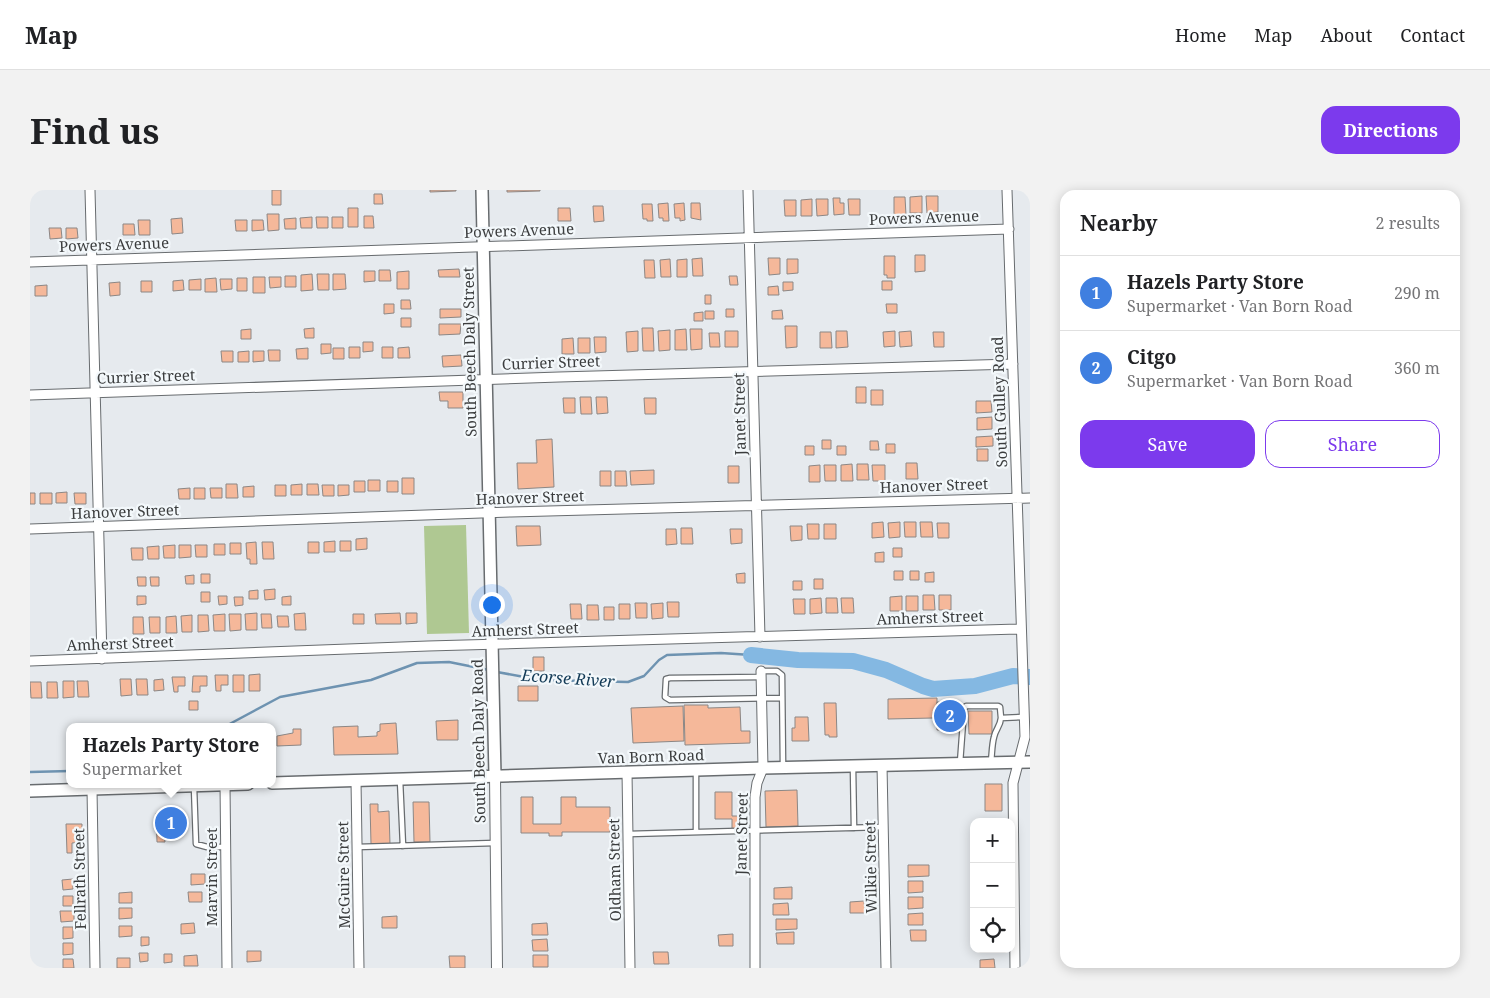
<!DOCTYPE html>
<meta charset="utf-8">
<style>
body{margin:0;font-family:"Noto Serif",serif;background:#f2f2f2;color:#202124}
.controls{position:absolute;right:15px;bottom:15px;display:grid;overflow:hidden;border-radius:10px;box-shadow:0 2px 12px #0003}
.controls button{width:45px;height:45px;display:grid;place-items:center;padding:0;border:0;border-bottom:1px solid #e0e0e0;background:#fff;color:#202124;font:25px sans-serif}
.you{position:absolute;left:461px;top:414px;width:18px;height:18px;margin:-12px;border:4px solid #fff;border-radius:50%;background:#1a73e8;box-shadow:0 0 0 8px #1a73e833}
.badge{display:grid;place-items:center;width:32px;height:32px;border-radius:50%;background:#7c3aed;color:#fff;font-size:16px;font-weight:700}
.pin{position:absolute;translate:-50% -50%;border:2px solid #fff;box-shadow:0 1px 5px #0006}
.popup{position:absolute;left:36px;top:533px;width:210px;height:65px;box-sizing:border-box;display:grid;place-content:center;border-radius:10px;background:#fff;filter:drop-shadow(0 1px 4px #0005);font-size:16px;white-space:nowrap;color:#757577}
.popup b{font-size:19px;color:#202124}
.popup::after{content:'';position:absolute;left:50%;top:100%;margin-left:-10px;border:10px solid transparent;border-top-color:#fff}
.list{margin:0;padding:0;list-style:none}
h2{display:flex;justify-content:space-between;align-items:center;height:65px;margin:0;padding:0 20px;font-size:21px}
h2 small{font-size:16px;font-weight:400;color:#757577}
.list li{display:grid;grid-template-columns:32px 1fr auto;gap:15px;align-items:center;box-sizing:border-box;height:75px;padding:0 20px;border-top:1px solid #e0e0e0}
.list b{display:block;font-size:19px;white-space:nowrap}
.list p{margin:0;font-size:16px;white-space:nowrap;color:#757577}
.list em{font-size:16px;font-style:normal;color:#757577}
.actions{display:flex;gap:10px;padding:15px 20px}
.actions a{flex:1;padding:11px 0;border:1px solid #7c3aed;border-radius:15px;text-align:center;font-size:18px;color:#7c3aed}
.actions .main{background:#7c3aed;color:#fff}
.icon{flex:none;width:28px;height:28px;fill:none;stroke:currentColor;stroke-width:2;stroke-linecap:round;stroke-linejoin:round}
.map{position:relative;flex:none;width:1000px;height:778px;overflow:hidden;border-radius:15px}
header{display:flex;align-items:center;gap:30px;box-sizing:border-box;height:70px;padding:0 25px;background:#fff;border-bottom:1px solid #e0e0e0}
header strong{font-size:24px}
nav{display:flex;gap:28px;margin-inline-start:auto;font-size:18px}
.intro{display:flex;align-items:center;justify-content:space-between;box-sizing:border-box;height:120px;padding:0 30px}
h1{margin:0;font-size:35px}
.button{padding:12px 22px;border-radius:15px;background:#7c3aed;color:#fff;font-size:18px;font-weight:700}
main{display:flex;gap:30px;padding:0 30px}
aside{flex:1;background:#fff;border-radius:15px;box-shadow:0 2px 12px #0003}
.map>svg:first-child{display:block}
</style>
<header>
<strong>Map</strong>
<nav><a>Home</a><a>Map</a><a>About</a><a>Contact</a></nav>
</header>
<div class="intro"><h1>Find us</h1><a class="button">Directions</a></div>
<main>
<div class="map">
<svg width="1000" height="778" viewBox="0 0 1000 778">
<rect width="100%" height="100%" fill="#e6eaee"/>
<!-- green -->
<path fill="#afc892" d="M436 335 439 443 397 444 394 336Z"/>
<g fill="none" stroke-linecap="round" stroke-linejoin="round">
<!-- stream -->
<path stroke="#6e93b1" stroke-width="2.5" d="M467 482 511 490 598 492 614 486 629 470 637 465 691 463 721 465
M194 537 250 507 341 490 387 473 419 472 459 480
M0 582 40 581"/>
<!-- river -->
<path stroke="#84b8e2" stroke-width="16" d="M721 465 768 470 823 471 856 480 893 496 903 499 945 496 983 486 1000 487"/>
</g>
<!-- building -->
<path fill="#f5b89a" stroke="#8c8785" d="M242 0H251V15H242Z
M400 0H426V1L400 2Z
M477 0H510V1L477 2Z
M344 4H352L353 14H344Z
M892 6V23H880V7Z
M896 6H908V22L897 23Z
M864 7H875L876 25H864Z
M803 8H810V13H814V24L804 25Z
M782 9V26H771V10Z
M786 9H798V25L787 26Z
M818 9H830V25H819Z
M754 10H766V26H755Z
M638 13 639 31H633V28H629L628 14Z
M654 13 655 30 650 31V28H645L644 14Z
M661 13H670L671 30 661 28Z
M612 14H622L623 31H617V29H613Z
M563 16H573L574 31 564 32Z
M318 18H328V37H318Z
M528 18H540L541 31H528Z
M237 24H249V40L238 41Z
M334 26H343L344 38H334Z
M282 27V38H271L270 28Z
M286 27H298V38H287Z
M302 27H313V38H302Z
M152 28 153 43 142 44 141 29Z
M266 28V39H255L254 29Z
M108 30H120V45H109Z
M205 30H217V41H206Z
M222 30H233L234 40 222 41Z
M93 34H104L105 45H93Z
M19 38H31L32 48 20 49Z
M36 38H47L48 48 36 49Z
M885 65H895V81L885 82Z
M854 66H865V88H857V85H854Z
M672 68 673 86H663L662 69Z
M738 68H750V84L739 85Z
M640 69 641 87H631L630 70Z
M657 69V87H647V70Z
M757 69H768V83L757 84Z
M614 70H624L625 88H615Z
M429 79 430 87H409L408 80Z
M349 80H360L361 91H349Z
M334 81H345V91L334 92Z
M379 81V99H367V82Z
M282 84 283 100 271 101V85Z
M287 84H299V100H288Z
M303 84H315L316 99 303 100Z
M255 86H266V97H255Z
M699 86H707L708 95H700Z
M223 87H235V103H223Z
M239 87H251V97L240 98Z
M186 88 187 102H175V89Z
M207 88H217V101H207Z
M171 89V100H159V90Z
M190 89H202V99L191 100Z
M153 90 154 100 143 101V91Z
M111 91H122V102H111Z
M852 91H862V100H852Z
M90 92V105L80 106 79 93Z
M753 92H763V100L753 101Z
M17 95V106H5V96Z
M748 96 749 105H738V97Z
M675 105H681V114H675Z
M371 110H380L381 119H371Z
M354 114H364V123L354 124Z
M856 114H867V123H857Z
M410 119H431V127L410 128Z
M696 119H704V127H696Z
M752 120 753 129H742V121Z
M675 121H684V129H675Z
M673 122V131H664V123Z
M371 128H381V137H371Z
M409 134H431L430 144 409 145Z
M755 136H767V157L756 158Z
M284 138V148H275L274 139Z
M612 138H623L624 161H613Z
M221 139V149H211V140Z
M656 139 657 160H645V140Z
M660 139H672V159L661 160Z
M640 140V160L629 161 628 141Z
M608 141V161L597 162 596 142Z
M695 141H708V157H695Z
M806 141H817L818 157 806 158Z
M865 141V156L854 157 853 142Z
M881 141 882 156 870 157 869 142Z
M790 142H801L802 158H790Z
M903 142H914V157H904Z
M679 143H689L690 157H680Z
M564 147H576V162L565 163Z
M543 148 544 164H532V149Z
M548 148H560V163H548Z
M333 152H343V161L333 162Z
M291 154H301V163L291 164Z
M319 157H330V168H319Z
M352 157H363V168H352Z
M379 157 380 168H368V158Z
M278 158V169H267L266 159Z
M303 158H314V169H303Z
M238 160H250V171H239Z
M191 161H203V172H192Z
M219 161V172H208V162Z
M223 161H234V171L223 172Z
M431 165 432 176 413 177 412 166Z
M826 197H836V213H826Z
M841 200H853V215H841Z
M409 202H433V218H418V211H410Z
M550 207H561L562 224H551Z
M566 207H577L578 223 567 224Z
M533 208H545V223H534Z
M614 208H626V224H615Z
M946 211H961L962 222 946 223Z
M962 227V239L947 240V228Z
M963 246V256L946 257V247Z
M522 249 524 297 488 299 487 273H507L506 250Z
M792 250H801V259H792Z
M840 251H848L849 260H840Z
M856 254H865V263H856Z
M775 256H784V265H775Z
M807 256H816V265H807Z
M947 259H958V271H947Z
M876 273H887L888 289H876Z
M822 274 823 291H811V275Z
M827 274H838L839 290H827Z
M790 275V292H779V276Z
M794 275H806V291H795Z
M842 275H855V291H843Z
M698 276H709V293H698Z
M624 280V294L601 295 600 281Z
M570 281H581V296H570Z
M585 281H596L597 296H585Z
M372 288H384V304H372Z
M338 290H350V301H338Z
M324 291H335V302H324Z
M357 291H368V302H357Z
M196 294H207L208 308H196Z
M272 294V305H261V295Z
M277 294H288L289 305H277Z
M245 295H256V306H245Z
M292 295H304V306H293Z
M308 295H319V305L308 306Z
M224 296V307H213V297Z
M160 298V309H149L148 299Z
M164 298H175V309H164Z
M180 298H192V308H181Z
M37 302V313H26V303Z
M0 303H5V314H0Z
M10 303H22V314H10Z
M44 303H56V314H45Z
M853 332 854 347 842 348V333Z
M870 332V347L859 348 858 333Z
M874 332H886V347H875Z
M890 332H902L903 347H891Z
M907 333H919V348H908Z
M777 334H789V349H778Z
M794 334H806V349H794Z
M486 336H510L511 355 487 356Z
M760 336H772V350L761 351Z
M651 338H662L663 354H651Z
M636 339H646L647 354 636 355Z
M700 339H712V353L701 354Z
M337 348V359L326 360V349Z
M305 351V362H294V352Z
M310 351H321V361H310Z
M226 352 227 374H220V369H217L216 353Z
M232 352H243L244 369H233Z
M278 352H289V363H278Z
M200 353H211V364H200Z
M184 354H195V365H184Z
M145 355V368H134L133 356Z
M149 355H161V367L149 368Z
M165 355H177V367H166Z
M129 356V369H118L117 357Z
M101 358H113V370H102Z
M863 358H872V367H863Z
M854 362V372H845V363Z
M864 381H873V390H864Z
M880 381H889V390H880Z
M904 382V392H895V383Z
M715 383V393H707L706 384Z
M171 384H180V393H171Z
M164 385V394H156L155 386Z
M107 387H116V396H108Z
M120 387H129V396H121Z
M784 389H793V399H784Z
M763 391H772V400H763Z
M245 399V409L235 410 234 400Z
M228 400V409H219V401Z
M171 402H180V412H171Z
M893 405H904L905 420H893Z
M909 405H921V420H909Z
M107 406H116V414L107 415Z
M188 406H197V414L189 415Z
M261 406V415H252V407Z
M872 406V421H860V407Z
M876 406H888V421H876Z
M204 407H213V415L205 416Z
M791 408 792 423 780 424V409Z
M796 408H807L808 423H796Z
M811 408H823L824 423H812Z
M763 409H775V424H764Z
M637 412H649V427H638Z
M605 413H617V428H606Z
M633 413V428L622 429 621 414Z
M540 414H551L552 429H541Z
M589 414H600V429H589Z
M557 415H568L569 430H557Z
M574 417H584V430H574Z
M227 423V440H216L215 424Z
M275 423 276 440H265L264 424Z
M370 423 371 434H346L345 424Z
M376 423H387V433L376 434Z
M195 424V441H184L183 425Z
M199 424H211V440L200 441Z
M231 424H241L242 438H232Z
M323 424H334V434H323Z
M162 425V442H152L151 426Z
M168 425H178L179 441 168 442Z
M146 426 147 443H136V427Z
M247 426H258L259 437H248Z
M103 427H113L114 444H103Z
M119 427H130V443H120Z
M503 467H514V481H503Z
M230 484V501H219V485Z
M185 485H198V495H191V501H186Z
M203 485H214V502H203Z
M163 486H177V496H170V502H162Z
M142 487H155V496H148V502H144Z
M90 489H101L102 505 91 506Z
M106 489H117L118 505H107Z
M133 489 134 500 124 501V490Z
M33 491H44V507L33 508Z
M47 491H58L59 507H48Z
M0 492H11L12 508H1Z
M17 492H27L28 508H17Z
M488 496H508V511H488Z
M907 508V522H903V528L858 529V509Z
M159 511H168V520H159Z
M907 512H925V540H907Z
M794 513H806L807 547H799V545H795Z
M654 515H678V518L710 517 711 541H720V553L655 555Z
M653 516 654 551 603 553 601 518Z
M938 521H962V544H939Z
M765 527H778L779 551H762V538H765Z
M428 530V550H407L406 531Z
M366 533 368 564 304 565 303 537 328 536V547L347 546V542L350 541V534Z
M263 539H271V555L247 556V546L263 543Z
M955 594H972V621H955Z
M767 600 768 636 736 637 735 601Z
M685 602H702V626H711V639H702V629H685Z
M491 607H503V634H531V607H546V617H580V642H532V646H519V643H491Z
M383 612H399L400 652H384Z
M340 614H348V622L359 621 360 654H341Z
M152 622V644H134L135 652H127L126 623Z
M36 634H52V652L42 653V663H37Z
M878 675H899V686L878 687Z
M161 684H175V694L161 695Z
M43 689V699L33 700 32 690Z
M878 691H893V702L878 703Z
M762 697V709H744V698Z
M102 702V713H89V703Z
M158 702H172V712H159Z
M33 706H43V716H33Z
M878 707H893V718L878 719Z
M834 711 835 723H820V712Z
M758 713 759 725H743V714Z
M89 718H102V728L89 729Z
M30 721H44V731L31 732Z
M893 723V735H878V724Z
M367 726V738H352V727Z
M746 729H767V739L746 740Z
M164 733 165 743 151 744V734Z
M517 733 518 745H502V734Z
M89 736H102V746L89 747Z
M33 737H43V748L33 749Z
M880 740H896V751H881Z
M764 742V754H747L746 743Z
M703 744V756H689L688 745Z
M111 747H119V755L111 756Z
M517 749 518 761H503L502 750Z
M33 753H43V764L33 765Z
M217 761H231V771L217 772Z
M623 762H638L639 774H624Z
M109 763H118V771L110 772Z
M134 764H142V772L134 773Z
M167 765 168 776H154V766Z
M503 765H518V777H503Z
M419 766H435V778H420Z
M87 768H100V778H87Z
M33 769H43L44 778H33Z
M964 769 965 778H950V770Z"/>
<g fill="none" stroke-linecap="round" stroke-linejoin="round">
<defs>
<path id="service" d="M731 481H747L752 485 753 576
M732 487 640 488 636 489 635 507 640 510 752 508
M961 572C962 563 962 554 964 547 966 538 970 537 971 528
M930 573 934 519 936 516H968L970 517 971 528 994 527
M823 577 824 638
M666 581V642
M370 590 373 656
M164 597 166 654 177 657H196
M599 644 853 637
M327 657 465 653"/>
<path id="minor" d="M60 0 72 469
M718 0 730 447
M977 0 995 547 983 593 985 778
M0 72 979 39
M0 205 529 187 983 174
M0 339 481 322 1000 308
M0 471 398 456 991 439
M852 575 856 778
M597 582 600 778
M326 591 329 778
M195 595 197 778
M62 599 65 778
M725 778V607L727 593 733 578 731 481"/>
<path id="tertiary" d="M465 586 467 778"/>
<path id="secondary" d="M452 0 465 586
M242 593 733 578 1000 572
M0 601 218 594"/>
</defs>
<!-- service casing -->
<use href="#service" stroke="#686c6f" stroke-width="7"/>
<!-- minor casing -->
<use href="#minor" stroke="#686c6f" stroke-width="11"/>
<!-- tertiary casing -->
<use href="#tertiary" stroke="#686c6f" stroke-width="12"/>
<!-- secondary casing -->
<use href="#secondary" stroke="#686c6f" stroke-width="14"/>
<!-- service -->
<use href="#service" stroke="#fff" stroke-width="4.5"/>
<!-- minor -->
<use href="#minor" stroke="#fff" stroke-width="9"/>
<!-- tertiary -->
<use href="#tertiary" stroke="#fff" stroke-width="10"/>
<!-- secondary -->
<use href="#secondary" stroke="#fff" stroke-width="11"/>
</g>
<g text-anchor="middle" stroke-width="4.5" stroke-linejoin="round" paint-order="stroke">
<!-- street labels -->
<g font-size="15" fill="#3b3d3e" stroke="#f3f8fb">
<text transform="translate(894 28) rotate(-2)" y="5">Powers Avenue</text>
<text transform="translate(489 41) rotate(-2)" y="5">Powers Avenue</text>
<text transform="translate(84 55) rotate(-2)" y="5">Powers Avenue</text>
<text transform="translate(440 162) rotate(-91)" y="5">South Beech Daly Street</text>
<text transform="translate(521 173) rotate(-2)" y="5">Currier Street</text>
<text transform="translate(116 187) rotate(-2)" y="5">Currier Street</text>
<text transform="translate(970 212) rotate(-92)" y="5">South Gulley Road</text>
<text transform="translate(710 224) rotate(-91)" y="5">Janet Street</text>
<text transform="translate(904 296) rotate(-2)" y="5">Hanover Street</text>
<text transform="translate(500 308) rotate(-2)" y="5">Hanover Street</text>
<text transform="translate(95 322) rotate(-2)" y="5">Hanover Street</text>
<text transform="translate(900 428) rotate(-2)" y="5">Amherst Street</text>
<text transform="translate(495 440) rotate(-2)" y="5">Amherst Street</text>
<text transform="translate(90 454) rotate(-2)" y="5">Amherst Street</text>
<text transform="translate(449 551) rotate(-91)" y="5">South Beech Daly Road</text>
<text transform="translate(621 567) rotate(-2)" y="5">Van Born Road</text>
<text transform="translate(712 644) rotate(-89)" y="5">Janet Street</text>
<text transform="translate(841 677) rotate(-91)" y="5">Wilkie Street</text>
<text transform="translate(585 680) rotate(-91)" y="5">Oldham Street</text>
<text transform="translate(314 685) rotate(-91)" y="5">McGuire Street</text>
<text transform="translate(182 687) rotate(-90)" y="5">Marvin Street</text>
<text transform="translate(50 689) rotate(-91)" y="5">Fellrath Street</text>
</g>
<!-- water labels -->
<g font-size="16" font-style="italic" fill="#123a56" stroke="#f3f8fb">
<text transform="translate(538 488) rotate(4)" y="6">Ecorse River</text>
</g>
</g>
</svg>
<div class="controls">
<button>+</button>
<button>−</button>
<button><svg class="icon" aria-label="locate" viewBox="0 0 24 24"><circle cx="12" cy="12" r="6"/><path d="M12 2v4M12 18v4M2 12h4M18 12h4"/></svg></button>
</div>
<div class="you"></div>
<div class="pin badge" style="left:141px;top:633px;background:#3f7fe0">1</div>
<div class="popup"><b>Hazels Party Store</b>Supermarket</div>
<div class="pin badge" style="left:920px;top:526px;background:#3f7fe0">2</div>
</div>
<aside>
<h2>Nearby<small>2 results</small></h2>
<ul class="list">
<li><span class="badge" style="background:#3f7fe0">1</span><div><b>Hazels Party Store</b><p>Supermarket · Van Born Road</p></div><em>290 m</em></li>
<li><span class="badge" style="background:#3f7fe0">2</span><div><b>Citgo</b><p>Supermarket · Van Born Road</p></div><em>360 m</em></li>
</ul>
<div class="actions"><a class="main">Save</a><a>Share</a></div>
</aside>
</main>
